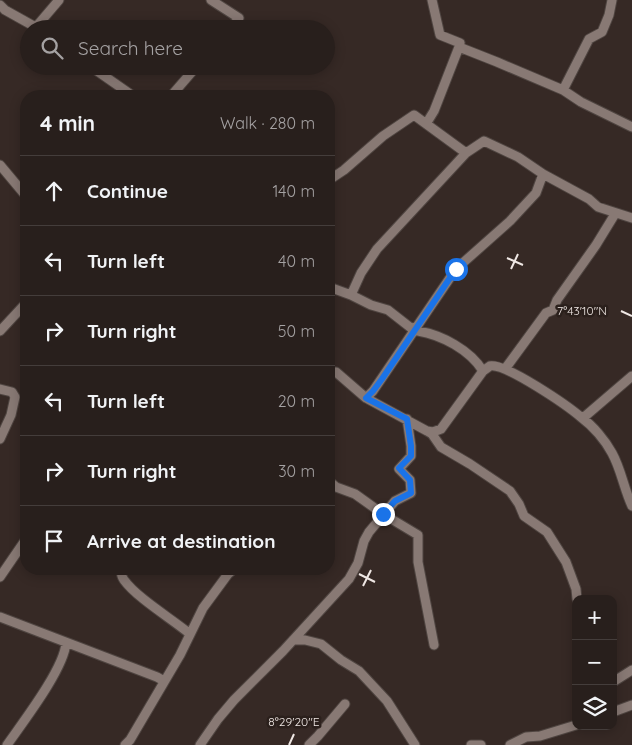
<!DOCTYPE html>
<meta charset="utf-8">
<style>
body{margin:0;font-family:Quicksand,sans-serif;background:#342c29;color:#f1f3f6}
.controls{position:absolute;right:15px;bottom:15px;display:grid;overflow:hidden;border-radius:10px;box-shadow:0 2px 12px #0003}
.controls button{width:45px;height:45px;display:grid;place-items:center;padding:0;border:0;border-bottom:1px solid #443d3b;background:#281f1c;color:#f1f3f6;font:25px sans-serif}
.stop{position:absolute;width:15px;height:15px;margin:-11px;border:4px solid #1a73e8;border-radius:50%;background:#fff}
.stop.end{background:#1a73e8;border-color:#fff;box-shadow:0 1px 5px #0008}
.list{margin:0;padding:0;list-style:none}
h2{display:flex;justify-content:space-between;align-items:center;height:65px;margin:0;padding:0 20px;font-size:21px}
h2 small{font-size:16px;font-weight:400;color:#a5a2a3}
.list li{display:grid;grid-template-columns:32px 1fr auto;gap:15px;align-items:center;box-sizing:border-box;height:70px;padding:0 20px;border-top:1px solid #443d3b}
.list b{display:block;font-size:19px;white-space:nowrap}
.list em{font-size:16px;font-style:normal;color:#a5a2a3}
.icon{flex:none;width:28px;height:28px;fill:none;stroke:currentColor;stroke-width:2;stroke-linecap:round;stroke-linejoin:round}
.map{position:relative;flex:none;width:632px;height:745px;overflow:hidden}
.search{position:absolute;background:#281f1c;box-shadow:0 2px 12px #0003;left:20px;top:20px;width:315px;height:55px;display:flex;align-items:center;gap:12px;box-sizing:border-box;padding:0 18px;border-radius:28px;color:#a5a2a3;font-size:19px}
.panel{position:absolute;background:#281f1c;box-shadow:0 2px 12px #0003;left:20px;top:90px;width:315px;height:485px;border-radius:20px}
.map>svg:first-child{display:block}
</style>
<div class="map">
<svg width="632" height="745" viewBox="0 0 632 745">
<rect width="100%" height="100%" fill="#362925"/>
<g fill="none" stroke-linecap="round" stroke-linejoin="round">
<defs>
<path id="street" d="M211 0 239 18 230 29
M432 0 440 35 460 43 459 47
M0 5 5 10 39 29
M36 27 59 0
M90 66 133 96
M563 90 589 39 602 32 609 15 612 0
M171 96 197 66
M426 124 434 111 459 47 497 62 563 90 581 102 632 127
M0 165 26 196
M329 180 344 170 383 136 414 115 466 153
M329 287 351 295
M0 331 26 303
M505 369 546 313 553 310 557 300 596 245 615 214
M483 371C470 350 442 335 418 331L417 327 411 328 388 310 371 305 351 295 361 273 377 249 466 153 484 141 518 157 543 174
M329 373 336 372 366 398 427 431 432 434 441 447 470 464 510 491 519 504 524 516 547 532 566 562 576 589 577 599
M0 389 12 392 15 397 11 415 0 439
M366 398 373 391 456 269 510 221 536 193 543 174 589 199 598 207 632 218
M583 418 632 376
M427 431 433 432 441 429 483 371 490 366C506 363 568 406 582 418 593 426 605 440 612 453 621 469 624 489 632 506
M329 481 336 487 355 494 383 514 418 535V562L434 645
M121 569C121 573 121 576 124 580 137 598 172 619 190 634
M0 577 26 539
M0 617 157 677 164 681
M293 640H305L321 644 341 660 359 671 387 701 415 745
M613 682 632 670
M613 712 632 705
M7 745C23 722 64 669 66 643
M125 745 130 740 180 655 203 608 228 574 234 569
M200 745 218 719 234 700 283 651 349 579 358 563 364 541 369 532 395 501 411 493 410 480 399 469 411 456V446L407 419
M309 745 318 736 345 704
M471 745H481
M510 745 526 737 540 736 576 725"/>
</defs>
<!-- street casing -->
<use href="#street" stroke="#4f4541" stroke-width="11"/>
<!-- street -->
<use href="#street" stroke="#887974" stroke-width="9"/>
</g>
<g fill="none" stroke-linecap="round" stroke-linejoin="round">
<!-- route -->
<path stroke="#1a73e8" stroke-width="6" d="M383 514 395 501 411 493 410 480 399 468 411 456V446L407 419 366 398 373 391 382 379 456 269"/>
</g>
<!-- ticks -->
<path fill="none" stroke="#efe7e4" stroke-width="2" d="M507 258 523 265M511 269 518 254M621 311 632 316M359 574 375 582M363 586 371 570M289 745 294 734"/>
<g font-size="12" text-anchor="middle" fill="#efe7e4" stroke="#2b201c" stroke-width="5" stroke-linejoin="round" paint-order="stroke">
<text x="582" y="315">7°43'10"N</text>
<text x="294" y="726">8°29'20"E</text>
</g>
</svg>
<div class="controls">
<button>+</button>
<button>−</button>
<button><svg class="icon" aria-label="layers" viewBox="0 0 24 24"><path d="M12 4l9 5-9 5-9-5zM3 14l9 5 9-5"/></svg></button>
</div>
<div class="stop" style="left:456px;top:269px"></div>
<div class="stop end" style="left:383px;top:514px"></div>
<div class="search"><svg class="icon" aria-label="search" viewBox="0 0 24 24"><circle cx="10" cy="10" r="6"/><path d="M15 15l6 6"/></svg>Search here</div>
<section class="panel">
<h2>4 min<small>Walk · 280 m</small></h2>
<ul class="list">
<li><svg class="icon" aria-label="ahead" viewBox="0 0 24 24"><path d="M12 20V5M6 11l6-6 6 6"/></svg><div><b>Continue</b></div><em>140 m</em></li>
<li><svg class="icon" aria-label="left" viewBox="0 0 24 24"><path d="M17 20v-9H6M10 6l-5 5 5 5"/></svg><div><b>Turn left</b></div><em>40 m</em></li>
<li><svg class="icon" aria-label="right" viewBox="0 0 24 24"><path d="M7 20v-9h11M14 6l5 5-5 5"/></svg><div><b>Turn right</b></div><em>50 m</em></li>
<li><svg class="icon" aria-label="left" viewBox="0 0 24 24"><path d="M17 20v-9H6M10 6l-5 5 5 5"/></svg><div><b>Turn left</b></div><em>20 m</em></li>
<li><svg class="icon" aria-label="right" viewBox="0 0 24 24"><path d="M7 20v-9h11M14 6l5 5-5 5"/></svg><div><b>Turn right</b></div><em>30 m</em></li>
<li><svg class="icon" aria-label="arrive" viewBox="0 0 24 24"><path d="M6 21V4h12l-3 4 3 4H6"/></svg><div><b>Arrive at destination</b></div></li>
</ul>
</section>
</div>
